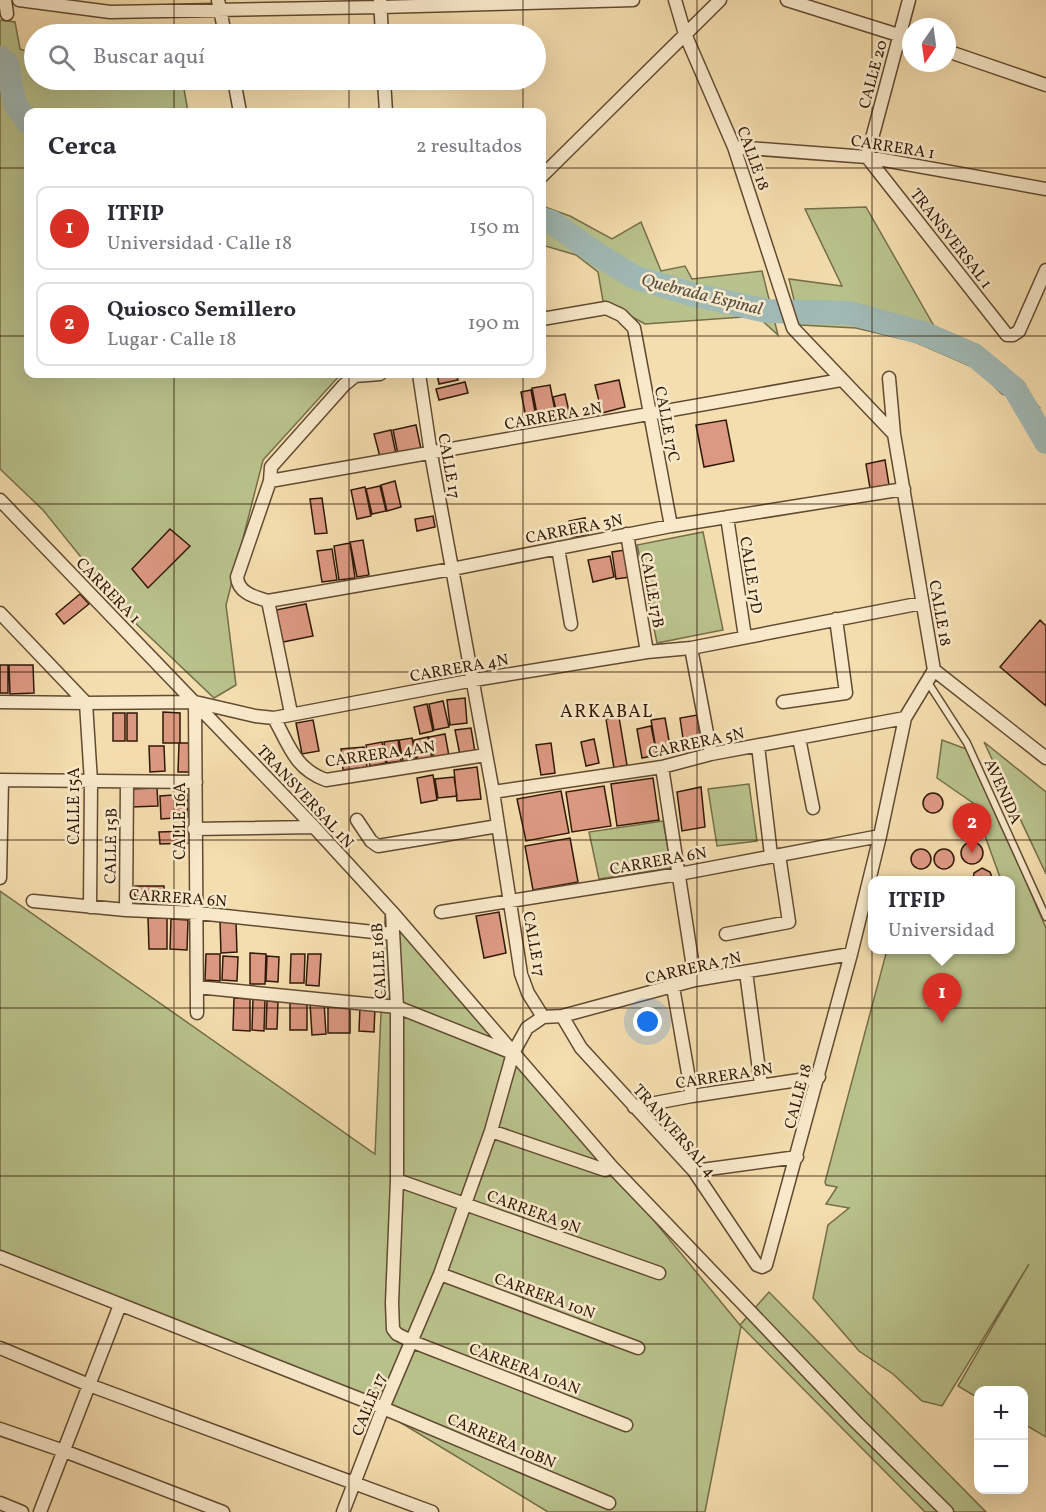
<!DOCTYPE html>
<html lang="es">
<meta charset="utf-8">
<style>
body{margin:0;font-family:Vollkorn,serif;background:#f7f7f7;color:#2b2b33}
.controls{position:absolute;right:18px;bottom:18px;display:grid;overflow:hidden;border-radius:12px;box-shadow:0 6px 24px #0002}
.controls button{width:54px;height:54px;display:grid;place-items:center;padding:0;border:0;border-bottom:2px solid #e1e1e2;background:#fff;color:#2b2b33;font:30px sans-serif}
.compass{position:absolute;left:902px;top:18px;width:54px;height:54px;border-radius:50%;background:#fff;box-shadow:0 6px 24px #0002;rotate:193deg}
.you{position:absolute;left:648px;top:1022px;width:21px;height:21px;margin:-15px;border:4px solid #fff;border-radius:50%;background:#1a73e8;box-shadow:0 0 0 9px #1a73e833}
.badge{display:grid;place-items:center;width:39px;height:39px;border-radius:50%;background:#d93025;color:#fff;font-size:20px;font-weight:700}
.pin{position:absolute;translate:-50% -50px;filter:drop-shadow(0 2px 3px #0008)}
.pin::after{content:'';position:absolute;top:32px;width:21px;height:18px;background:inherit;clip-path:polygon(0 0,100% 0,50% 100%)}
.popup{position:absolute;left:868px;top:876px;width:147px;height:78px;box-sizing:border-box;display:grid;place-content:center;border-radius:12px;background:#fff;filter:drop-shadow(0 2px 4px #0005);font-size:20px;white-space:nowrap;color:#7c7c81}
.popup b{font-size:22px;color:#2b2b33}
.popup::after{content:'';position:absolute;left:50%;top:100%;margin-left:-12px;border:12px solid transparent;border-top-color:#fff}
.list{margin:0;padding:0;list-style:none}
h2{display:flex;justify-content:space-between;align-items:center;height:78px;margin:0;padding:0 24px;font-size:26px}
h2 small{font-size:20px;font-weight:400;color:#7c7c81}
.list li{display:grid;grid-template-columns:39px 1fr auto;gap:18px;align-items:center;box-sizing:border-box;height:84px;margin:0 12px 12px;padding:0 12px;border:2px solid #e1e1e2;border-radius:12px}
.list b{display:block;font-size:22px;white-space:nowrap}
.list p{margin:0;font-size:20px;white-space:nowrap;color:#7c7c81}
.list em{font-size:20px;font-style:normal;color:#7c7c81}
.icon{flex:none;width:33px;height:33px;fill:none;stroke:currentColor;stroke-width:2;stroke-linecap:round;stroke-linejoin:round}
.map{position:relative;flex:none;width:1046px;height:1512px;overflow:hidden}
.search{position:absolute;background:#fff;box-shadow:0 6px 24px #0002;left:24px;top:24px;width:522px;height:66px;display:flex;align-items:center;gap:15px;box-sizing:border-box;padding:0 21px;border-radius:33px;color:#7c7c81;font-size:22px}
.panel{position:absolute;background:#fff;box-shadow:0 6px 24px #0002;left:24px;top:108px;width:522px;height:270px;border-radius:12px}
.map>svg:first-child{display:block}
</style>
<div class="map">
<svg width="1046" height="1512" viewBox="0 0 1046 1512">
<rect width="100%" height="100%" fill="#f4ddae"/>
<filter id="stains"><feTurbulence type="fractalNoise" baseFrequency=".00333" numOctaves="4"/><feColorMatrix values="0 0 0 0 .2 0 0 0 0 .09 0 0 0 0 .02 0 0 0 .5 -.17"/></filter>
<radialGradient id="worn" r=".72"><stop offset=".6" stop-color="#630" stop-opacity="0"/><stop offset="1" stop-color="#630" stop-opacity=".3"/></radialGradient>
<!-- green -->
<path fill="#b9c28c" stroke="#756e4a" stroke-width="1.5" d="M0 20 15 22 20 49 34 54V80H172L173 85 183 83 188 112H28V374H341L263 460 226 605 236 685 214 698 130 618 43 510 0 469Z
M542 206 570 216 612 239 641 222 661 271 685 266 692 279 762 271 778 335 757 316 645 324 603 301 598 272 576 255 542 245Z
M866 207 938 333 1005 366 1039 407 1002 394 977 369 915 342 856 328 800 325 789 279 842 286 805 209Z
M703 532 723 630 657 643 637 545Z
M942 740 969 750 1046 928V1437L1024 1424V1390H978V1398L958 1386 1029 1264 942 1406 922 1401 893 1374 859 1351 813 1298 828 1225 849 1208 826 1204 837 1187 826 1185 825 1182 887 950H1011V880H1001L973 803 937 778Z
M984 742 1046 792V874Z
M749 784 757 841 717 846 708 789Z
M663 821 672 868 599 879 589 832Z
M0 891 375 1154 386 896 740 1325 769 1292 986 1512H925L741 1326 705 1512H548L370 1404 0 1261Z"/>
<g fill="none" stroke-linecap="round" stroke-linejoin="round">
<!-- river -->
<path stroke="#a0b9b5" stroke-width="24" d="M0 58 7 64 15 104 28 122
M542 219 552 222 591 250 634 277 691 294 767 311 850 313 923 333 974 355 1015 389 1046 442"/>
</g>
<!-- building -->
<path fill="#dc9982" stroke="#311908" stroke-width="1.5" d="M437 374H456L458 380 439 384Z
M619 380 625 407 602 413 595 385Z
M465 382 468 393 439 400 436 389Z
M550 385 558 426 540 430 532 388Z
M531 390 538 427 528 428 521 392Z
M565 394 571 420 559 423 553 397Z
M726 420 734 461 704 467 696 425Z
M416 425 421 449 398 454 393 430Z
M391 430 396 454 380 457 374 434Z
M885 460 889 485 870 488 866 464Z
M395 481 401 507 387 511 381 485Z
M380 486 386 511 372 514 366 489Z
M365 487 371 516 357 519 351 490Z
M322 498 327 533 315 534 310 499Z
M433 516 435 527 417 531 415 519Z
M585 518 588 535 572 537 569 521Z
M170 529 190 546 148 588 132 569Z
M363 540 369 575 357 577 350 542Z
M350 543 355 578 339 580 334 546Z
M332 549 337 580 322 582 317 551Z
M625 550 630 577 616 579 612 552Z
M610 556 614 577 593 582 588 560Z
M80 594 89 604 64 624 56 614Z
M306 604 313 636 283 642 276 610Z
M1040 620 1046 626V706L1000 667Z
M0 665H8V693H0Z
M9 665H33L34 693 10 694Z
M465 698 467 723 450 725 447 700Z
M443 701 449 727 434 730 429 704Z
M427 704 433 731 420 734 414 707Z
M163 712 180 713V743H163Z
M113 713H125V741H113Z
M127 713H137V741H127Z
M697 715 702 750 685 752 680 718Z
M619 717 627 765 614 768 606 719Z
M665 718 671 752 657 755 651 720Z
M313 720 319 751 302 754 296 723Z
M651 726 657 755 642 758 637 729Z
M471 728 475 752 460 755 455 730Z
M445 734 449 756 434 759 429 737Z
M428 737 432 759 418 762 414 740Z
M412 738 416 759 403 762 399 740Z
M594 739 599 763 586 766 581 742Z
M398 740 401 761 387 763 384 742Z
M382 742 386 763 370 766 366 745Z
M179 743H191L190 772H178Z
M551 743 555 773 541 775 536 745Z
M149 746H164L165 771 150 772Z
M364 747 367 767 343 770 341 749Z
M477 767 481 799 457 801 454 770Z
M433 775 437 800 421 803 417 778Z
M454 777 457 796 438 798 435 779Z
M653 778 659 820 617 826 611 784Z
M604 786 611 826 572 832 566 792Z
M701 787 705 827 682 831 677 792Z
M157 788 158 806 131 807 130 789Z
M561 791 569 833 526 841 517 799Z
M923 803a10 10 0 1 1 20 0a10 10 0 1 1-20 0Z
M187 794 188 817 161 819 160 796Z
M189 831 190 843 160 844 159 832Z
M570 838 578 882 533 890 525 846Z
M961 853a11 11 0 1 1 22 0a11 11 0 1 1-22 0Z
M934 859a10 10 0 1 1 20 0a10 10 0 1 1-20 0Z
M911 859a10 10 0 1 1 20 0a10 10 0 1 1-20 0Z
M982 868 990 872 993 880H973L974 873Z
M135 886H164V903L135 904Z
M499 912 506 953 484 958 476 916Z
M148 918H167V949H149Z
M171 919 188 920 187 950 170 949Z
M220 922H236L237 952 221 953Z
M250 953 266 954 265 984H250Z
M206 954H220V981L205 980Z
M291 954H305L304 983H290Z
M308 954H321L319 986 306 985Z
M223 956 238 957 237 981 222 980Z
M267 956 279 957 278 982 266 981Z
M234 998 250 999V1031L233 1030Z
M253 999H265L264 1031 252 1030Z
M267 1001 278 1002 277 1029H266Z
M324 1002 326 1034 312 1035 310 1003Z
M290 1003H307V1030H290Z
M328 1004H350V1033H328Z
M360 1006 375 1007 374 1032 359 1031Z"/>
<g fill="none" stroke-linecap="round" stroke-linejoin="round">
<defs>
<path id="lane" d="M927 681 967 743 1046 917"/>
<path id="street" d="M5 0 7 14
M19 0 110 12 381 7 633 0
M218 0 225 34
M380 0 382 34
M675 0 685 34 734 147 793 328 894 434
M787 0 911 39
M909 0 867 157 1007 335H1013L1019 331 1046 270
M947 51 1046 85
M234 80 240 112
M384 80 386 112
M734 147 867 157 1046 189
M542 176 720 0
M542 319 606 308 621 315 634 328 671 526
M380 374 355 376 344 385 271 467 270 481 237 577C238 593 255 597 268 601L452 569 671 526 904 489
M419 374 431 454 493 792 521 974 528 993 543 1017
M270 481 841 380
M0 500 314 827 392 912 612 1167 855 1421 947 1512
M727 517 745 637
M627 534 647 652
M558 548 571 624
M268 601 291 713
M0 613 86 703 91 782 90 907
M691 648 711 754
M934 670 1046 758
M0 702 86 703 195 702 255 716 274 718 474 680 647 652 691 648 922 603
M195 702 197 1013
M783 702 846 693 836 619
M274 718C289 745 295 769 326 780L486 755
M799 738 813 808
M758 746 771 855
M662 767 695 980
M0 780 196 782
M493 792 662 767 711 754 905 718
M357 820 371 841 378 846 498 826
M194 829 314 827
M0 878 2 781
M33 901 126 910 198 913 392 934
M126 910 127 782
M392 912 397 1007V1180L392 1303 393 1329 397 1334 413 1342 626 1425
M441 912 679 874 880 836
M726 934 789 922 779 855
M746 972 761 1085
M197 987 397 1007 510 1052
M673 987 692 1096
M562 1016 581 1048 694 1171 757 1265 762 1267 766 1265 851 954 880 836 905 718 934 670 894 434 889 378
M634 1107 692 1096 819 1077
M491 1131 605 1170 612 1167
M694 1171 797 1157
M397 1180 659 1273
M0 1257 383 1408 609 1503
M440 1274 638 1348
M0 1348 89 1385 432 1512
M0 1429 64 1451 223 1512
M0 1503 22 1512
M40 1512 120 1305
M343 1512 383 1408 440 1274 491 1131 513 1053 527 1028 543 1017 562 1016 695 980 851 954"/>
</defs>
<!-- lane casing -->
<use href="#lane" stroke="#624a32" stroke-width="9"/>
<!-- street casing -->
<use href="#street" stroke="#624a32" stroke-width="15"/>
<!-- lane -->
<use href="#lane" stroke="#f8e9ca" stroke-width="6"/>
<!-- street -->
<use href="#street" stroke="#f8e9ca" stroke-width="12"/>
</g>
<!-- grid -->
<path fill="none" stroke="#311908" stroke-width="1.5" stroke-opacity="0.55" d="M174 0V34M349 0V34M523 0V34M697 0V1512M872 0V1512M174 80V112M349 80V112M523 80V112M0 168H28M542 168H1046M0 336H28M542 336H1046M174 374V1512M349 374V1512M523 374V1512M0 504H1046M0 672H1046M0 840H1046M0 1008H1046M0 1176H1046M0 1344H1046"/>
<g text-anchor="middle" stroke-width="5" stroke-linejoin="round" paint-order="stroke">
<!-- street labels -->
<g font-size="16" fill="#311908" stroke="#f8e9ca">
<text transform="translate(872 74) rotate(-75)" y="6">CALLE 20</text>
<text transform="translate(893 146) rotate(9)" y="6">CARRERA 1</text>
<text transform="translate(754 158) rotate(70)" y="6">CALLE 18</text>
<text transform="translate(952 238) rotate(52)" y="6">TRANSVERSAL 1</text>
<text transform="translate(553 415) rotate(-10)" y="6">CARRERA 2N</text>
<text transform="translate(668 424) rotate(79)" y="6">CALLE 17C</text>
<text transform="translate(450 466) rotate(80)" y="6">CALLE 17</text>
<text transform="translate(574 528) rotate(-11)" y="6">CARRERA 3N</text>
<text transform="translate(752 575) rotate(81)" y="6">CALLE 17D</text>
<text transform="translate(109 590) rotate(46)" y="6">CARRERA 1</text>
<text transform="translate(653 590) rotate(80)" y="6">CALLE 17B</text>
<text transform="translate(941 613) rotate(80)" y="6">CALLE 18</text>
<text transform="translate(459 667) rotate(-10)" y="6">CARRERA 4N</text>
<text transform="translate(696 742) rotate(-12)" y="6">CARRERA 5N</text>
<text transform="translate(380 753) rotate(-8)" y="6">CARRERA 4AN</text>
<text transform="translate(1004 791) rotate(66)" y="6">AVENIDA</text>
<text transform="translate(306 796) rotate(47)" y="6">TRANSVERSAL 1N</text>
<text transform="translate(73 806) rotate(-90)" y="6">CALLE 15A</text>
<text transform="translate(179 821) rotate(-90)" y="6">CALLE 16A</text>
<text transform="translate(110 846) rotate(-89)" y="6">CALLE 15B</text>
<text transform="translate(658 860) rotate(-10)" y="6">CARRERA 6N</text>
<text transform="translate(178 897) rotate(4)" y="6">CARRERA 6N</text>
<text transform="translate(535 944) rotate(80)" y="6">CALLE 17</text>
<text transform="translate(378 961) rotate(-93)" y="6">CALLE 16B</text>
<text transform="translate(693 967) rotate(-13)" y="6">CARRERA 7N</text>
<text transform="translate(724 1075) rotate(-9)" y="6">CARRERA 8N</text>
<text transform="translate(797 1096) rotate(-75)" y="6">CALLE 18</text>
<text transform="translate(675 1130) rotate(49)" y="6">TRANVERSAL 4</text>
<text transform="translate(534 1211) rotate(20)" y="6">CARRERA 9N</text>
<text transform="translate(545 1295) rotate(20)" y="6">CARRERA 10N</text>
<text transform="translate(525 1368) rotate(21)" y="6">CARRERA 10AN</text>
<text transform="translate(368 1404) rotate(-68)" y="6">CALLE 17</text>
<text transform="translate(502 1440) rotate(23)" y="6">CARRERA 10BN</text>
</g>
<!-- water labels -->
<g font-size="18" font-style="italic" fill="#585145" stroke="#f8e9ca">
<text transform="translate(702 294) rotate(14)" y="6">Quebrada Espinal</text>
</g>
<!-- neighbourhood labels -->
<g font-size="18" letter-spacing="1.5" fill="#311908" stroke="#f8e9ca">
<text x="607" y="717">ARKABAL</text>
</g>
</g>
<rect width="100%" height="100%" filter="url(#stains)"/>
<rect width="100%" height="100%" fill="url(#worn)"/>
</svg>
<div class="controls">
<button>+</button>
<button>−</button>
</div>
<svg class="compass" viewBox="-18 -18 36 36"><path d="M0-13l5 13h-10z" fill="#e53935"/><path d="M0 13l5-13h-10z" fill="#7c7c81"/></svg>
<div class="you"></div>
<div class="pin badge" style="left:942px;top:1023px">1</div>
<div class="popup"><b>ITFIP</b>Universidad</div>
<div class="pin badge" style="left:972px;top:853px">2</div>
<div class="search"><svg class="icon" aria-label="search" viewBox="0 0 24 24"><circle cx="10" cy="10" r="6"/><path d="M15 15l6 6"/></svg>Buscar aquí</div>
<section class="panel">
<h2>Cerca<small>2 resultados</small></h2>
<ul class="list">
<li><span class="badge">1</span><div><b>ITFIP</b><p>Universidad · Calle 18</p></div><em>150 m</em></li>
<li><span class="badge">2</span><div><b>Quiosco Semillero</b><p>Lugar · Calle 18</p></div><em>190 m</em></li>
</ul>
</section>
</div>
